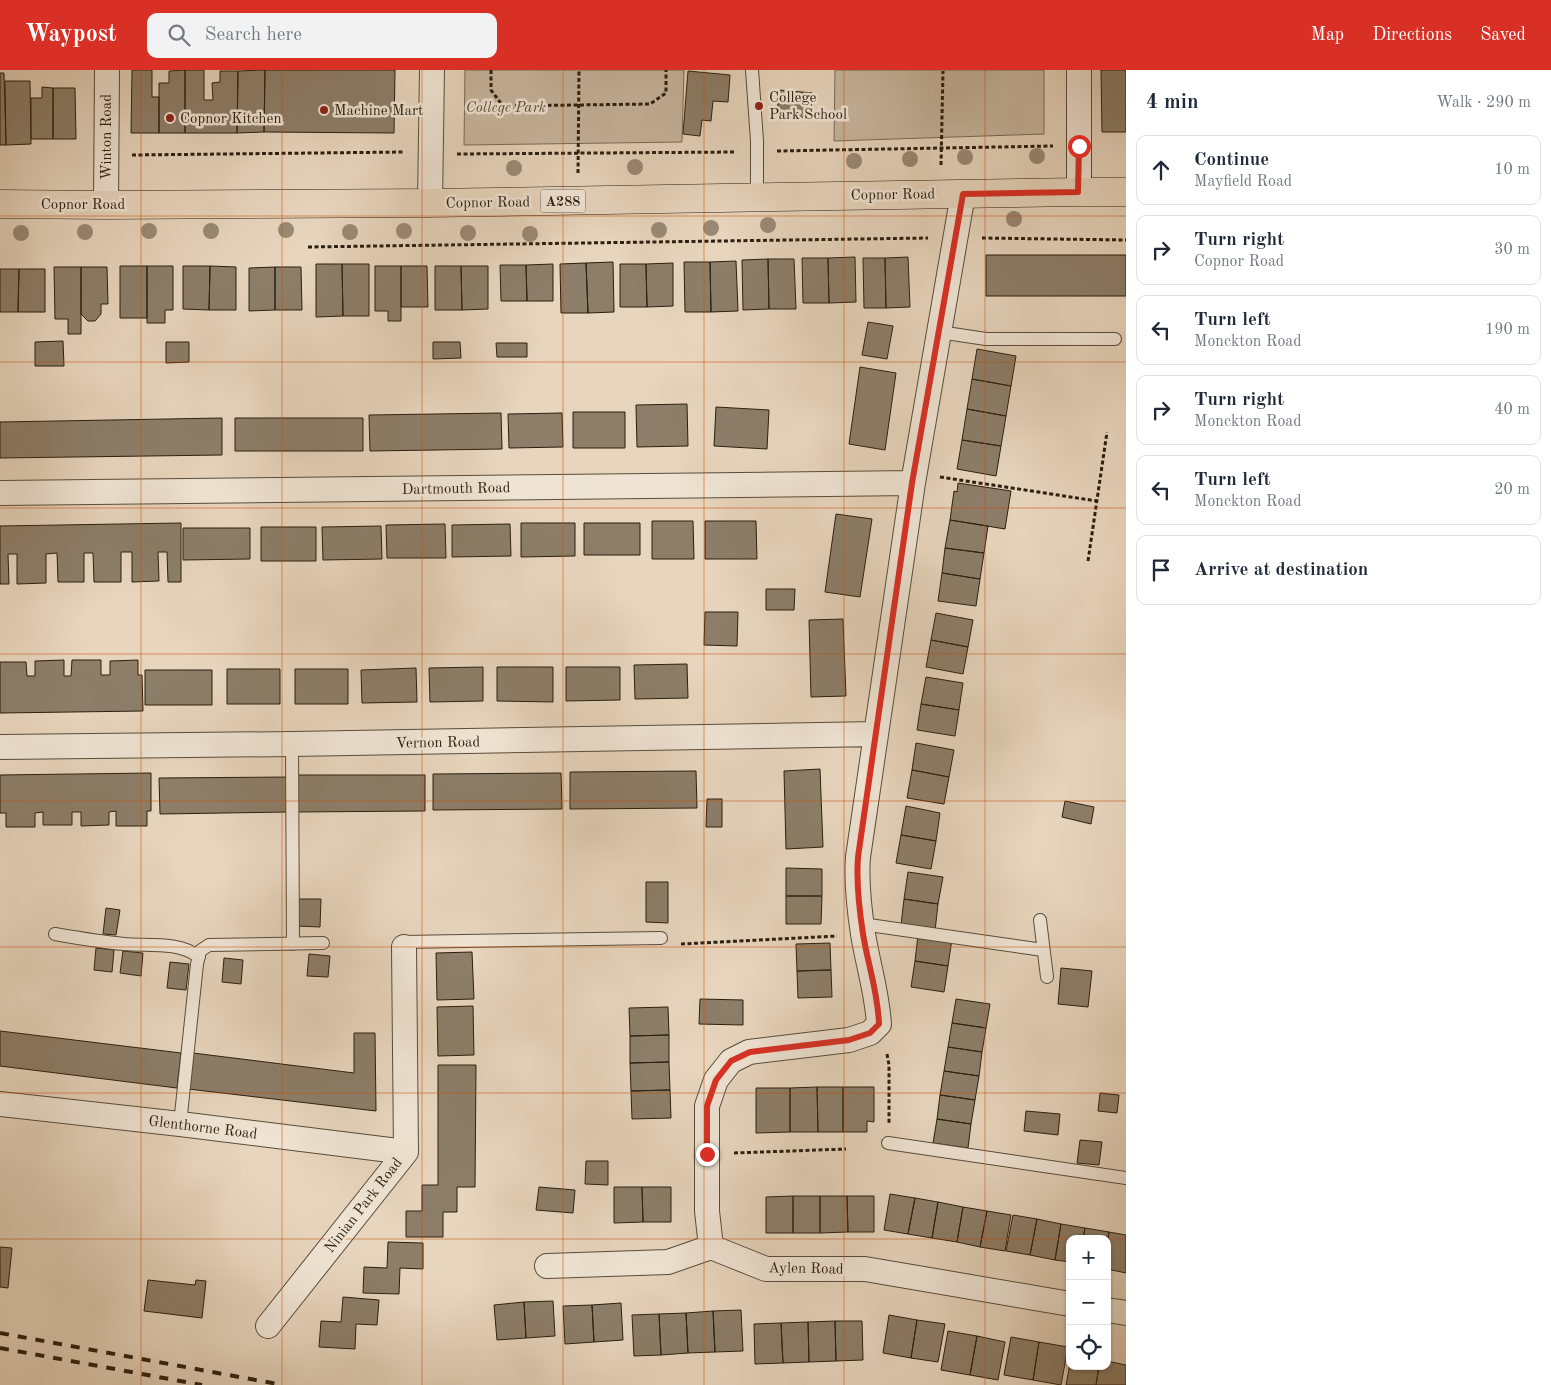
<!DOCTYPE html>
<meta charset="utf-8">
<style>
body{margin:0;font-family:"Old Standard TT",serif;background:#f2f2f3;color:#1f2937}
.controls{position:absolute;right:15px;bottom:15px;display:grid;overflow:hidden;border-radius:10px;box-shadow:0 1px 4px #0004}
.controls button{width:45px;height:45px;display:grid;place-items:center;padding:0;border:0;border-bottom:1px solid #e0e1e3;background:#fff;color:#1f2937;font:25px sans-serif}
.stop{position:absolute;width:15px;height:15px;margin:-11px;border:4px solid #d93025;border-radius:50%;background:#fff}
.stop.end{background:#d93025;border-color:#fff;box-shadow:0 1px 5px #0008}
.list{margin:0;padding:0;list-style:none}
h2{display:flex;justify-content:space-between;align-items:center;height:65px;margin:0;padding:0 20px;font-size:21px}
h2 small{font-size:16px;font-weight:400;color:#747a83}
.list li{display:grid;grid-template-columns:32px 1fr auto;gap:15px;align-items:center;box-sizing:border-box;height:70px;margin:0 10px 10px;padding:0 10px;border:1px solid #e0e1e3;border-radius:10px}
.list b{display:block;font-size:19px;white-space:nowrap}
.list p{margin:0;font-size:16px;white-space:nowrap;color:#747a83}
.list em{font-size:16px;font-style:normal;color:#747a83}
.icon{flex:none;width:28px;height:28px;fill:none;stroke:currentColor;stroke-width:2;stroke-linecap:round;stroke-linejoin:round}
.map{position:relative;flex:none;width:1126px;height:1315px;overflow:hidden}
header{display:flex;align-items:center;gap:30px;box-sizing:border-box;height:70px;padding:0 25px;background:#d93025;color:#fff}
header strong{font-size:24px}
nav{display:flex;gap:28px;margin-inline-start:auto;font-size:18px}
.search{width:350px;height:45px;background:#f2f2f3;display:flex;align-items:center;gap:12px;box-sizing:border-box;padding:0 18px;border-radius:10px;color:#747a83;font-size:19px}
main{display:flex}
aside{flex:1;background:#fff}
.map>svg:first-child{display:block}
</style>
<header>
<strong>Waypost</strong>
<div class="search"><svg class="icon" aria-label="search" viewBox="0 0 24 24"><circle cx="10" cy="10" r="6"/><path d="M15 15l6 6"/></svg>Search here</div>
<nav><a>Map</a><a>Directions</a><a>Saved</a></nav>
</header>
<main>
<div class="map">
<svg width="1126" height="1315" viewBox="0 0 1126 1315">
<rect width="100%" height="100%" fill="#e7d5bd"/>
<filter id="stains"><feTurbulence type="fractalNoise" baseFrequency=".004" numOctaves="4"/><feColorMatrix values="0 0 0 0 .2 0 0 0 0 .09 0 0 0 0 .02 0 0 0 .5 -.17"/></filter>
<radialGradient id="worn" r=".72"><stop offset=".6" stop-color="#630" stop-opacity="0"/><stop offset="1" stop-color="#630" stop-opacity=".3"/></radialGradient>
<!-- green -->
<path fill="#c7b69f" stroke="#786a57" d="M465 0H684L682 72 464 75Z
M835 0H1044V64L834 71Z"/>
<!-- building -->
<path fill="#8c7e69" stroke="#2a1f0f" d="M132 0H152V27H159V63H131Z
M185 0H204V30H213L212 13 220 12V1H238L237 63H185Z
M185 0V63H159V13H169V1Z
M265 0H395L394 63 264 62Z
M265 0 264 62 237 63 238 1Z
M1101 0H1126V62H1102Z
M688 1 730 5 728 32 713 31 711 51 702 50 700 66 683 64Z
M0 3H4L6 75H0Z
M5 11H30L31 74 6 75Z
M42 17 53 18V69H31V28H42Z
M53 18H75L76 69H53Z
M779 20 813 23 810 48 777 45Z
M986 185H1126V226H986Z
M855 187 856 232 829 233 828 188Z
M908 187 910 237 886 238 885 188Z
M802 188H828L829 233H803Z
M863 188H885L886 238H864Z
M768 189 769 239 743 240 742 190Z
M768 189H794L796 239H769Z
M736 191 738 241 711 242 710 192Z
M613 192 614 242 588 243 586 193Z
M684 192H710L711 242H685Z
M586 193 588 243H561L560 194Z
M673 193V236L647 237 646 194Z
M316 194H342L343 246 316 247Z
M342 194H369V246H343Z
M553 194V231H527L526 195Z
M620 194H646L647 237H620Z
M500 195H526L527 231H501Z
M120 196H147V248H120Z
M147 196H173V240H165V253H147Z
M183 196H210L209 240 183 239Z
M210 196 236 197V240H209Z
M375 196H401V251H388V241H375Z
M401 196H427L428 237H401Z
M435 196H461L462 240H435Z
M461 196H488V239L462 240Z
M54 197H81V264H68V249H55Z
M81 197H107L108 234H101V244L95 251H88L81 244Z
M275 197V240L249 241V198Z
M275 197H301L302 240H275Z
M0 199H19L18 242H0Z
M19 199H45V242H18Z
M868 252 893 256 887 289 862 285Z
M63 271 64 296H35V272Z
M166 272H189V292L166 293Z
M433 272H460L461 288 433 289Z
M496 273H527V287H497Z
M977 279 1016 286 1011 316 972 309Z
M860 297 896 303 885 380 849 374Z
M972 309 1011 316 1006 346 967 339Z
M687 334 688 376 637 377 636 335Z
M716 337 769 340 767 379 714 376Z
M967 339 1006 346 1001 376 962 370Z
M573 342H625V378H573Z
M501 343 502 379 370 381 369 345Z
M562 343 563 377 509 378 508 344Z
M222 348V385L0 388V352Z
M235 348H363V381H235Z
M962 370 1001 376 996 406 957 399Z
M958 413 1011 421 1005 459 950 450 954 421 957 422Z
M836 444 872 449 860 527 825 522Z
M950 450 988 456 984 483 945 478Z
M652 451H693L694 489H652Z
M705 451H756L757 489H705Z
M181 453V512H168L167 482H158L159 511 132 512V482H121V512H94L93 483H84V512H58L57 483 46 484V513L17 514V484H8L9 514H0V456Z
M521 453H575V486L521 487Z
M584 453H640V485H584Z
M445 454 446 488H387L386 455Z
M510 454 511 486 452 487V455Z
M381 456 382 489 323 490 322 457Z
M261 457H316V491H261Z
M183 458H250V489L183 490Z
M945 478 984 483 980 509 942 503Z
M942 503 980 509 976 536 938 531Z
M766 519H795L794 540H766Z
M705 542H738L737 576 704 575Z
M936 543 973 550 968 577 931 570Z
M843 549 846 626 811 627 809 550Z
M931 570 968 577 963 604 926 597Z
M64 590V606H71L72 590H101V605H110V591L138 590V605H142L143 641 0 643V592H26L27 606H35V591Z
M687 594 688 628 635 629 634 595Z
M483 597V631L430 632 429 598Z
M497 597H553V632L497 631Z
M566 597H620V630L566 631Z
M416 598 417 632 362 633 361 600Z
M227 599H280V634H227Z
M295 599H348V634H295Z
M145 600H212V635H145Z
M926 607 963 613 959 640 921 634Z
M921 634 959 640 955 666 917 660Z
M916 673 954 680 949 707 912 700Z
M820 699 823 777 786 779 784 701Z
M912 700 949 707 944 734 907 728Z
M696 701 697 738 570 739V702Z
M151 703V741H147V756H116V741L109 742V755L81 756V742H72V755H43V742L35 743V757H6V743H0V705Z
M561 703 562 739 433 740V704Z
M295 705H425V741L295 742Z
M289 707V742L160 744 159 708Z
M707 729H722V757H706Z
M1065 731 1094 737 1091 754 1062 747Z
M906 736 940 743 936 771 901 765Z
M901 765 936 771 931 799 896 793Z
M786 798 822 799V826H786Z
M908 802 943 807 938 834 904 829Z
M646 812H668V853L646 852Z
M786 826H822L821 854H786Z
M296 829H321L320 857 296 856Z
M904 829 938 834 935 861 901 855Z
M106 838 120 840 116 865 103 864Z
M918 865 952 869 948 896 915 891Z
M830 873 831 900 797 901 796 874Z
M96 878 114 880 112 902 94 900Z
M123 881 143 883 141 906 120 903Z
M472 882 474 929 437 930 436 883Z
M309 884 330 886 328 907 307 906Z
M224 888 243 890 241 914 222 912Z
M915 891 948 896 944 922 911 917Z
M170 892 189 894 186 920 167 918Z
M1061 898 1092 901 1088 937 1058 934Z
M831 900 832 927 798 928 797 901Z
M700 929 743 930V955L699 954Z
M956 929 990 934 986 958 952 953Z
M473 936 474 985 438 986 437 937Z
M668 937 669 965 630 966 629 938Z
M952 953 986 958 982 982 948 977Z
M0 961 181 983 177 1018 0 996Z
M354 963H375L376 1041 188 1019 193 983 354 1003Z
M669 965V992L630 993V966Z
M948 977 982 982 979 1006 944 1001Z
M669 992 670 1020 631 1021 630 993Z
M438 995H476L475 1117H457V1142H443V1167H406V1141H422V1115H438Z
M944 1001 979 1006 975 1030 940 1025Z
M817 1017 818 1062H790V1018Z
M817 1017H843V1062H818Z
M843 1017H874V1052L867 1051V1062H843Z
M756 1018H790V1062L756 1063Z
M670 1020 671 1048 632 1049 631 1021Z
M1100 1023 1119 1025 1117 1043 1098 1041Z
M940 1025 975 1030 971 1054 937 1049Z
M1026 1041 1060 1044 1058 1065 1024 1061Z
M937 1049 971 1054 968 1078 933 1073Z
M1080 1070 1102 1072 1099 1095 1077 1093Z
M586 1091H608V1115L585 1114Z
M539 1117 575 1120 573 1143 536 1140Z
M614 1117H642L643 1152 614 1153Z
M642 1117H671V1152H643Z
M890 1124 915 1128 908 1164 884 1160Z
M793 1126V1163H766V1127Z
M793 1126H820V1163H793Z
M820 1126H847L848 1162 820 1163Z
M847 1126H874V1162H848Z
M915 1128 938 1132 932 1168 908 1164Z
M938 1132 963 1137 957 1172 932 1168Z
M963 1137 987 1141 980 1177 957 1172Z
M987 1141 1011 1145 1005 1181 980 1177Z
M1013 1145 1037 1149 1030 1185 1006 1181Z
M1037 1149 1061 1154 1055 1190 1030 1185Z
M1061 1154 1085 1158 1083 1169H1070V1192L1055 1190Z
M1085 1158 1109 1162 1107 1173V1169H1083Z
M1109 1162 1126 1165V1203L1107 1199V1173Z
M388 1172 423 1173V1199L400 1198 399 1224 363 1223 364 1197 387 1198Z
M0 1177 12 1178 8 1218 0 1217Z
M148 1210 195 1215 196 1210 206 1211 202 1248 144 1241Z
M343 1227 379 1230 377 1255 356 1254 355 1279 319 1277 321 1251 341 1252Z
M553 1231 555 1266 526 1268 524 1232Z
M524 1232 526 1268 497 1270 494 1235Z
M621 1233 623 1270 594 1272 592 1235Z
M592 1235 594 1272 565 1274 563 1236Z
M741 1240 743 1281 715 1282 713 1241Z
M713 1241 715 1282 688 1283 686 1243Z
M686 1243 688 1283 661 1285 659 1244Z
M659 1244 661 1285 634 1286 632 1245Z
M889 1245 917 1250 911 1288 883 1283Z
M917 1250 945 1254 938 1292 911 1288Z
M835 1251H862L863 1290 836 1291Z
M835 1251 836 1291 809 1292 808 1252Z
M808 1252 809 1292 783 1293 781 1253Z
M781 1253 783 1293 755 1294 754 1254Z
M948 1261 977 1266 970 1305 941 1300Z
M977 1266 1005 1272 998 1310 970 1305Z
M1011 1267 1039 1272 1033 1310 1004 1305Z
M1039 1272 1068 1277 1061 1315 1033 1310Z
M1107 1291 1126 1295V1315H1096L1099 1296H1107Z
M1070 1293V1296H1099L1096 1315H1066Z"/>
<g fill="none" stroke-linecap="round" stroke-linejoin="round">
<defs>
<path id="service" d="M752 0 757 71V126
M939 262 986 269H1115
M292 674 293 874
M1040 850 1047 907
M862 854 1043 880
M55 864C78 868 101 872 124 874 147 876 179 871 199 887
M403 875 402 872 661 868
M180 1054 197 894 200 881 209 875 323 873
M888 1073 1126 1108"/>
<path id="minor" d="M1079 122V0
M430 133 432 0
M106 135 107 0
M0 423 913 413
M0 677 292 674 876 664
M0 1034 180 1054 406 1082
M711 1177 707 1141V1036L716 1010 731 991 749 982 849 970 870 963 879 954C877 922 868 895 863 864 859 838 856 813 858 787L913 413 963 124
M547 1196 668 1192 711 1177 766 1199H865L1070 1234
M1107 1240 1126 1243
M268 1256 406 1082 404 877"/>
<path id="primary" d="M0 134 106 135 430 133 1079 122H1126"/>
</defs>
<!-- service casing -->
<use href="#service" stroke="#594c3a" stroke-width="14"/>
<!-- minor casing -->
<use href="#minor" stroke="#594c3a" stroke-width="26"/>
<!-- primary casing -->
<use href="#primary" stroke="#2a1f0f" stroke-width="29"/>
<!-- path -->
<path stroke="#2a1f0f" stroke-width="3" stroke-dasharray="4 2.5" stroke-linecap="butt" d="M491 0V20L503 36 650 34 666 23V0
M777 81 1053 76
M457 84 736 82
M132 85 404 82
M941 95 943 1
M578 103 579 0
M982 168 1126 170
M308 177 928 168
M940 407 1097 431
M1088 491 1107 362
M681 874 837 866
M887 984 889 995V1053
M734 1083 846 1079"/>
<!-- service -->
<use href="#service" stroke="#efe4d4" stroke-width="12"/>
<!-- minor -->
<use href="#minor" stroke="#efe4d4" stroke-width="24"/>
<!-- primary -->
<use href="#primary" stroke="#e7d5bd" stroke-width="28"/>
<!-- rail -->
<path stroke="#2a1f0f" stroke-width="4" stroke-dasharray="9 9" stroke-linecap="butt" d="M0 1263 283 1315
M0 1278 202 1315"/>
</g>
<!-- trees -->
<g fill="#998a75">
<circle cx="1037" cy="86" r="8"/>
<circle cx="965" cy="87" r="8"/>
<circle cx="910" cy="89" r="8"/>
<circle cx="854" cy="91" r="8"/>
<circle cx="635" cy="97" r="8"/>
<circle cx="514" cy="98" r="8"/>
<circle cx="1014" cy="149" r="8"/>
<circle cx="768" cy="155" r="8"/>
<circle cx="711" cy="158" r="8"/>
<circle cx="286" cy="160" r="8"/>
<circle cx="659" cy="160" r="8"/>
<circle cx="149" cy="161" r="8"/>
<circle cx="211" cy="161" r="8"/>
<circle cx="404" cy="161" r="8"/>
<circle cx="85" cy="162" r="8"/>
<circle cx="350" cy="162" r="8"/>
<circle cx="21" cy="163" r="8"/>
<circle cx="468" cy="163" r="8"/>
<circle cx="530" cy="164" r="8"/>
</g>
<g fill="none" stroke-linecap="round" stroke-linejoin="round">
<!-- route -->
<path stroke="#d93025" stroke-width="6" d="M707 1084V1036L716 1010 731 991 750 982 849 970 870 963 879 954C878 922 868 895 863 864 859 838 856 813 858 787L912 413 963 124 1078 122 1079 76"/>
</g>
<!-- grid -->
<path fill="none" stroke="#cc500c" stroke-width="1" stroke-opacity="0.55" d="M141 0V1315M282 0V1315M422 0V1315M563 0V1315M704 0V1315M844 0V1315M985 0V1315M0 146H1126M0 292H1126M0 438H1126M0 584H1126M0 731H1126M0 877H1126M0 1023H1126M0 1169H1070M1107 1169H1126"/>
<!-- markers -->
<g fill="#8f2418" stroke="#efe4d4" stroke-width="2">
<circle cx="759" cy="36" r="5"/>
<circle cx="324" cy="40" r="5"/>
<circle cx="170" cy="48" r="5"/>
</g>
<g text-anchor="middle" stroke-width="5" stroke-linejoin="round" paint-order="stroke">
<!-- shield labels -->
<rect fill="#efe4d4" stroke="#655a4a" stroke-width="1" x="540.5" y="119.5" width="45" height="23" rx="4"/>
<g font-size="14" font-weight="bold" fill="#2a1f0f">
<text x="563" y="136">A288</text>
</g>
<!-- poi labels -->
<g font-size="15" fill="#2a1f0f" stroke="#efe4d4" text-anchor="start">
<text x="769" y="32">College<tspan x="769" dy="17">Park School</tspan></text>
<text x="334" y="45">Machine Mart</text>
<text x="180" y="53">Copnor Kitchen</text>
</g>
<!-- park labels -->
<g font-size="15" font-style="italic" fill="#594c3a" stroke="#efe4d4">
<text x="506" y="42">College Park</text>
</g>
<!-- street labels -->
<g font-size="15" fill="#2a1f0f" stroke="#efe4d4">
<text transform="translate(106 67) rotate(-90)" y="5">Winton Road</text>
<text transform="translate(893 124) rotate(-1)" y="5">Copnor Road</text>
<text transform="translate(488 132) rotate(-1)" y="5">Copnor Road</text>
<text x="83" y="139">Copnor Road</text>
<text transform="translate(456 418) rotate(-1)" y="5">Dartmouth Road</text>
<text transform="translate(438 672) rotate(-1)" y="5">Vernon Road</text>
<text transform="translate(203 1057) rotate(7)" y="5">Glenthorne Road</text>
<text transform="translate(363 1135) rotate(-52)" y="5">Ninian Park Road</text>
<text transform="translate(806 1198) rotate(1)" y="5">Aylen Road</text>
</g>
</g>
<rect width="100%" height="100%" filter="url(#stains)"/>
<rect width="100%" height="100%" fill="url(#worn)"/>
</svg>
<div class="controls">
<button>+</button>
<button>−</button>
<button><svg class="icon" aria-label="locate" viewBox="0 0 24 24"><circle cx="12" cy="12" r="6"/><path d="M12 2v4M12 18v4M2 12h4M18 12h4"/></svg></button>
</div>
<div class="stop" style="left:1079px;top:76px"></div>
<div class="stop end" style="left:707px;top:1084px"></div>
</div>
<aside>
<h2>4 min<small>Walk · 290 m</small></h2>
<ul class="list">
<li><svg class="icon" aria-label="ahead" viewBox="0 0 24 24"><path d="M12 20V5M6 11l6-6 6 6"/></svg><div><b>Continue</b><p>Mayfield Road</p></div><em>10 m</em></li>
<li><svg class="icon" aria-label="right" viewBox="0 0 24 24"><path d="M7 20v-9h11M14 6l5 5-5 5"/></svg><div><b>Turn right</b><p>Copnor Road</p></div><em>30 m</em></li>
<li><svg class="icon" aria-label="left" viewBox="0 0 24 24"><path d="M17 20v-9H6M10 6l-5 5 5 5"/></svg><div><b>Turn left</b><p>Monckton Road</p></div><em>190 m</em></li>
<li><svg class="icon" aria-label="right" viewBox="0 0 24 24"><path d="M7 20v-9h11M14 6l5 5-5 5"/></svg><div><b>Turn right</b><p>Monckton Road</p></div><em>40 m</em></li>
<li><svg class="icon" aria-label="left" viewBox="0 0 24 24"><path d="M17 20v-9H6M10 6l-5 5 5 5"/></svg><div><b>Turn left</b><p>Monckton Road</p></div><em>20 m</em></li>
<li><svg class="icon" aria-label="arrive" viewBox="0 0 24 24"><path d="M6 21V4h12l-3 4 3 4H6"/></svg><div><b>Arrive at destination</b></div></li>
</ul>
</aside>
</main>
